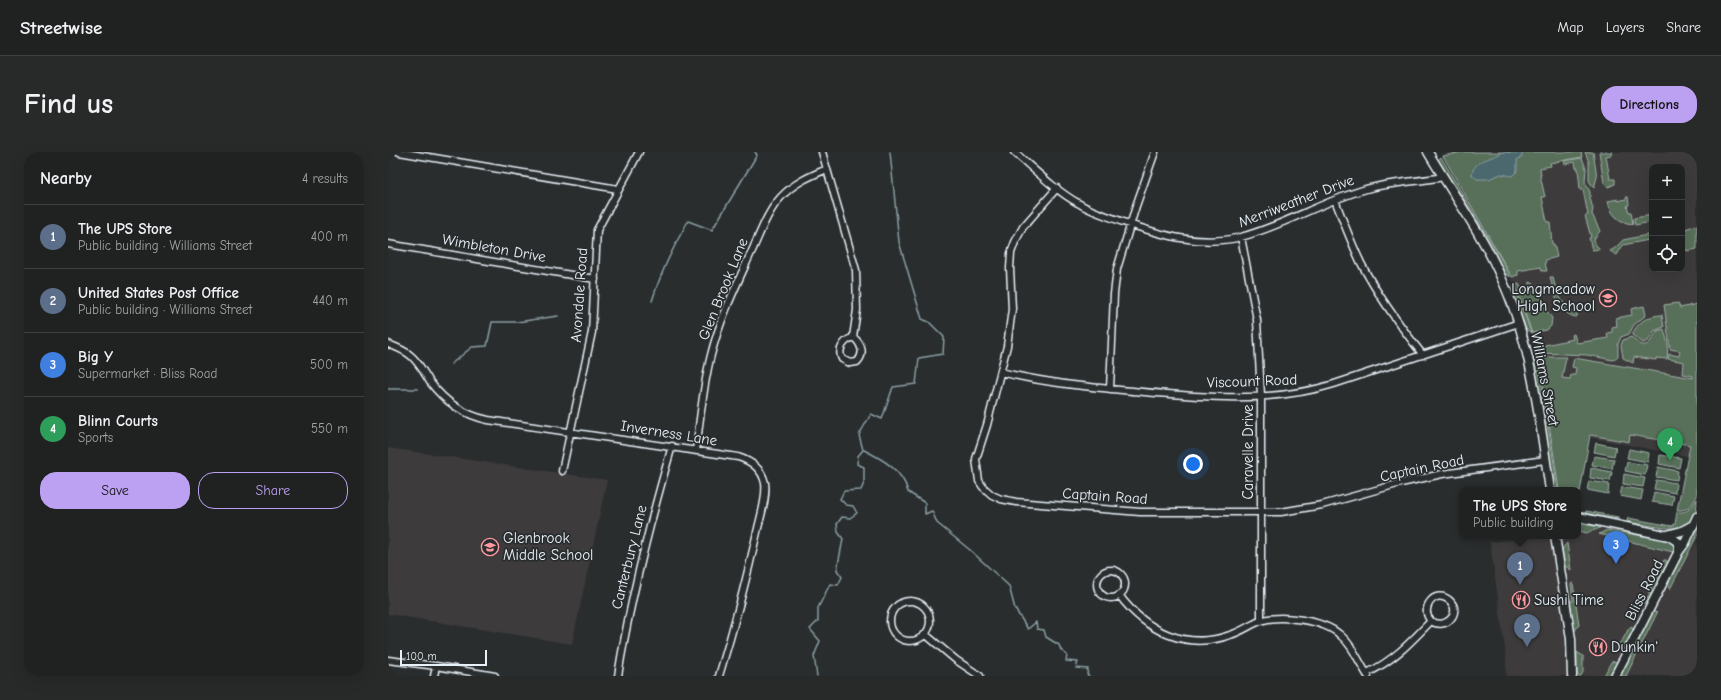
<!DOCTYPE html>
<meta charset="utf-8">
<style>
body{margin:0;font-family:"Comic Neue",sans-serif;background:#282a2a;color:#f1f3f6}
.controls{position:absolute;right:12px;top:12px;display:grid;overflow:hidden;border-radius:8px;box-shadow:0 4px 16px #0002}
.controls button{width:36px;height:36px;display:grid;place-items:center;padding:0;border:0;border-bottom:1px solid #3d3f40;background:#202222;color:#f1f3f6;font:20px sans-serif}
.scale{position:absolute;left:12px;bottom:10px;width:87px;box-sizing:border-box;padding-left:4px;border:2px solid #e8f1f8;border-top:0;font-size:11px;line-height:14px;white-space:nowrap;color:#e8f1f8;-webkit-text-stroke:3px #2a2d2e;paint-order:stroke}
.you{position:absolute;left:805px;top:312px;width:14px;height:14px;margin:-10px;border:3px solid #fff;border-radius:50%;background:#1a73e8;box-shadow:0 0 0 6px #1a73e833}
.badge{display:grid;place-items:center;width:26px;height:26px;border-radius:50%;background:#bca0f2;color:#fff;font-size:13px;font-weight:700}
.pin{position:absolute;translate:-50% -33px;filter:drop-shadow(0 1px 2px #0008)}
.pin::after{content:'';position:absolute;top:21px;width:14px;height:12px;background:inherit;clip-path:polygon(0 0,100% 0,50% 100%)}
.popup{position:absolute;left:1071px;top:335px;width:122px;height:52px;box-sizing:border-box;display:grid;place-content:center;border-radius:8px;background:#202222;filter:drop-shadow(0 1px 3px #0005);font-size:13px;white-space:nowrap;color:#a2a4a5}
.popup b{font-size:15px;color:#f1f3f6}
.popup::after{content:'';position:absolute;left:50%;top:100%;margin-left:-8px;border:8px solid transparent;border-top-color:#202222}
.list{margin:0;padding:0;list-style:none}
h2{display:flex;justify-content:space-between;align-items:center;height:52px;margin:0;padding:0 16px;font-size:17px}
h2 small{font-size:13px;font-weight:400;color:#a2a4a5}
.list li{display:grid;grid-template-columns:26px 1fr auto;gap:12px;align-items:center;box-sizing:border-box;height:64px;padding:0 16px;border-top:1px solid #3d3f40}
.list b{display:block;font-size:15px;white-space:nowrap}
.list p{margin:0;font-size:13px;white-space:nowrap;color:#a2a4a5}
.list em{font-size:13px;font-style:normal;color:#a2a4a5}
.actions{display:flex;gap:8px;padding:12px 16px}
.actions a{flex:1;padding:9px 0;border:1px solid #bca0f2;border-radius:16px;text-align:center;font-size:14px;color:#bca0f2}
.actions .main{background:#bca0f2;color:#111}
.icon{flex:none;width:22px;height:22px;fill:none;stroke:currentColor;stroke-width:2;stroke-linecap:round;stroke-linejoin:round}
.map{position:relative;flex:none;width:1309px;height:524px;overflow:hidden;border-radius:16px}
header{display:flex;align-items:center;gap:24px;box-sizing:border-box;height:56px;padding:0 20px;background:#202222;border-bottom:1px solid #3d3f40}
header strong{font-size:19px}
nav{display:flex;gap:22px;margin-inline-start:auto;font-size:14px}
.intro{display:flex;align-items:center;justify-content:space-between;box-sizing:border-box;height:96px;padding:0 24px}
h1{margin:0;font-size:28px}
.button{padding:10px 18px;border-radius:16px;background:#bca0f2;color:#111;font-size:14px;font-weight:700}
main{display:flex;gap:24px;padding:0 24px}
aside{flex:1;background:#202222;border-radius:16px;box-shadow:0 4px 16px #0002}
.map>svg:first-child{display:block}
</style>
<header>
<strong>Streetwise</strong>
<nav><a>Map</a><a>Layers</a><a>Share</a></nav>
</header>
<div class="intro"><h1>Find us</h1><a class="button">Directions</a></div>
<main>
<aside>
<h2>Nearby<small>4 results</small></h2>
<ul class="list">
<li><span class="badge" style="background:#5c6f8a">1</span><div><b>The UPS Store</b><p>Public building · Williams Street</p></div><em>400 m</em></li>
<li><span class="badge" style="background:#5c6f8a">2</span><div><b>United States Post Office</b><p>Public building · Williams Street</p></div><em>440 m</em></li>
<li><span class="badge" style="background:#3f7fe0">3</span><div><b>Big Y</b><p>Supermarket · Bliss Road</p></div><em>500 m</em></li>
<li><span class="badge" style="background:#2e9e5b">4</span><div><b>Blinn Courts</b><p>Sports</p></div><em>550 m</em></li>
</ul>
<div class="actions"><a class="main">Save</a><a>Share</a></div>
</aside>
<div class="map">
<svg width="1309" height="524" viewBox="0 0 1309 524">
<rect width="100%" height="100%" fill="#2a2d2e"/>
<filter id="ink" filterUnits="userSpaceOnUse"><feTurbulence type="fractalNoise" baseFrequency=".025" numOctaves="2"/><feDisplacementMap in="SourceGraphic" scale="8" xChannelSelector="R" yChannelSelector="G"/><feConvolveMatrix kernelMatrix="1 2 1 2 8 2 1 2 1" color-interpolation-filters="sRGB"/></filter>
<g filter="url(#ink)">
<!-- built -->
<path fill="#3e3b3b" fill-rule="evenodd" d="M1070 0H1309V297L1300 296 1299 304 1203 286 1204 279 1152 205 1150 195 1148 194 1136 158 1121 121 1054 3ZM1264 15H1294V117H1264Z
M0 296 219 328 184 492 0 462Z
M1190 371 1279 388 1303 399 1309 388V524H1118V504L1102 390 1156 384H1190Z"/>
<!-- green -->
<path fill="#596f5a" stroke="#a0b0a9" d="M1074 0H1193L1194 5 1162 11 1163 14 1152 16 1153 23H1152L1157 45H1154L1159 70H1162L1164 92H1166L1169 105 1158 108 1157 111 1159 119H1154L1153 115 1130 119V123L1124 125 1055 4Z
M1197 0H1205L1209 25 1206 36 1201 29V10Z
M1211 0H1224L1223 3 1218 4 1222 27H1227V32L1220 35 1216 31Z
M1053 5 1117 114 1122 125 1117 121 1103 94 1050 8Z
M1194 6 1198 16 1197 30 1202 40V46L1205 57 1204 62 1212 79 1206 87 1208 93 1212 97 1204 98 1201 86 1203 85 1197 64 1200 63 1195 38H1192L1190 16H1188L1187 10 1177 12 1176 9Z
M1238 45H1240L1241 53 1239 54 1241 60H1243L1245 72C1231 71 1222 62 1220 49L1230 47V49L1238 47Z
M1264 63V70L1247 73 1246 66Z
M1309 73V97L1299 99 1298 97H1294V78Z
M1259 83 1264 84V105L1261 88 1235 93 1229 103 1222 99 1227 96 1235 88Z
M1162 125H1165C1168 141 1175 155 1190 163L1188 165C1172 163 1165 139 1162 125Z
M1142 130 1148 133 1156 155 1164 166 1163 174 1159 178 1144 181 1127 133 1131 132 1133 136 1142 135Z
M1126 133 1143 181 1138 177 1124 140Z
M1290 151 1292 156 1309 152V344C1304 353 1301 359 1289 358L1302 293 1242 283 1241 290 1202 283 1192 340 1190 338H1171L1151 205H1178L1174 226 1182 227 1183 223H1187L1188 216 1184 215 1186 206 1305 226V224L1295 222 1296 210 1280 207 1281 202 1291 204 1292 199 1282 197 1276 153Z
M1256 154 1258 163 1246 173 1241 182 1233 185 1230 192V204L1225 208 1199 203 1150 201 1148 195 1185 187 1184 183 1186 182 1189 191 1220 186 1219 181 1224 180V175L1229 174 1228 166 1244 163 1243 157Z
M1274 163 1276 175 1266 179 1260 189 1255 191 1244 183C1249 170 1261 163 1274 163Z
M1276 177 1280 193 1279 207 1268 206V208L1246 205 1245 211 1235 206 1233 193 1235 188 1243 185C1247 187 1248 190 1252 192 1262 197 1264 184 1269 179Z
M1149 204 1152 222 1170 338H1166L1146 206Z
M1208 291 1228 295 1226 304 1206 300Z
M1241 297 1261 301 1260 310 1239 306Z
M1272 303 1293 306 1291 316 1271 312Z
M1206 304 1226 307 1224 317 1204 313Z
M1239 310 1259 313 1257 323 1237 319Z
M1270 315 1290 319 1289 328 1268 325Z
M1203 316 1224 320 1222 329 1202 326Z
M1236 322 1257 326 1255 335 1235 332Z
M1268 328 1288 331 1287 341 1266 337Z
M1201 329 1221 332 1220 342 1199 338Z
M1234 335 1255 338 1253 348 1232 344Z
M1266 340 1286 344 1284 353 1264 350Z
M1309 347C1309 380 1289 378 1264 374 1256 372 1246 372 1239 369L1240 366 1284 374 1287 372 1289 360C1300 361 1304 356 1309 347Z
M1198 359 1230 365 1231 367 1197 362Z
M1190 371 1212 375V376L1199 381 1190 379Z
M1309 373V384L1282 437 1280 429Z
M1219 378 1279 388 1284 390 1287 397 1285 400 1211 382Z
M1179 391 1183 418 1177 414 1174 397Z
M1276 408H1278L1280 413 1259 454 1256 452 1262 441 1260 440Z
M1185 431 1191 473 1186 480 1182 449H1185L1183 432Z
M1265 459 1269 461 1238 524H1232Z
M1244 475 1245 481 1237 499 1233 498 1230 499 1229 494H1230L1232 490 1234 489 1241 476Z
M1189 500 1195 504V520L1193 524H1189Z
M1230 509 1224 524H1216L1223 510Z"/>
<!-- water -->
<path fill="#4b686e" stroke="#8a9fa5" d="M1115 0 1134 1V5L1129 8V19L1124 24 1113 22 1101 27H1089L1084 23C1085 7 1105 7 1115 0Z"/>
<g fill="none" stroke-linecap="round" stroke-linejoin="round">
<!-- stream -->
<path stroke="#8a9fa5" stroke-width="1.5" d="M264 149C273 120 285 95 300 69L324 78 369 3 367 0
M63 212 84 195 99 194 104 170H129L170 164
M0 237H30
M476 298C494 307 515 318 520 340L537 351V362L544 359 549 371 582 398 621 434 627 457 640 477 648 470 649 477 656 478 658 485 671 493 673 498 679 503 678 509 690 510 688 516 700 517 699 522 701 524
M429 524 426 504 432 489 422 477 430 469V456L442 432 450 433 454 425 449 418 455 387 450 380 449 372 454 365 462 366 469 361 465 354 458 353 452 347 456 339 473 338 476 331V315L469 312 470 304 475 298 471 283 483 262 494 267 505 235 528 232 531 206 555 202 556 185 541 170 534 167 511 90 502 0"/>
<defs>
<path id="minor" d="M11 0 230 37
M434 0 468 118 469 158 465 185
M626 0C647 18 667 38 690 51 704 60 720 64 735 70 773 83 812 95 853 85 895 74 933 50 975 38 1001 30 1029 30 1055 25
M669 36 635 75 627 90 623 101 622 116 624 157 619 194 599 273 588 307 591 329 595 335 604 343 613 347 628 350 752 360H893L934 353 1013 331 1054 322 1157 308
M947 48C955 69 963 90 973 111 990 144 1012 174 1035 203
M853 85 869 168 873 244V469
M0 92 207 127
M465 185C474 192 477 202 469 210L462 211 454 207C449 197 456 189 465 185Z
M0 192C8 195 16 198 22 203 31 210 36 221 42 230 57 250 76 263 100 268L350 305C363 309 374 317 377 331 379 345 373 363 370 376 359 426 346 475 331 524
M613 220C656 231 700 235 745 239 811 245 882 252 946 232L1131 171
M722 237 726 142 729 117 748 54 767 0
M308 299C312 267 315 234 323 203 332 167 348 134 363 101 372 82 379 60 393 45 406 31 422 24 439 17
M174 319 204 180 209 78 251 0
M709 432a14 14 0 1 1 28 0a14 14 0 1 1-28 0Z
M731 443C758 479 798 499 842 483 853 480 862 473 872 469 892 462 935 468 951 482 964 492 971 510 980 524
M502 469a20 20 0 1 1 40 0a20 20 0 1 1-40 0Z
M537 482 568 508 592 524
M0 508 48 514 107 524
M979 521C1005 509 1023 490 1043 469 1058 479 1075 460 1061 448 1047 436 1031 457 1043 469
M46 524 48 514
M230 524C242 446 262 370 284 294"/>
<path id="secondary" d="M1040 0C1064 41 1093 80 1112 123 1144 191 1151 265 1162 338
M1190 365 1281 384 1290 390 1291 399
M1279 383 1294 379 1305 373
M1167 384 1183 487 1184 524
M1227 524 1291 399 1297 391 1309 365"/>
</defs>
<!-- minor casing -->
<use href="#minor" stroke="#e8f1f8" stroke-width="9"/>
<!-- secondary casing -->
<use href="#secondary" stroke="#e8f1f8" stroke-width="11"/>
<!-- minor -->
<use href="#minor" stroke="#2a2d2e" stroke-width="6"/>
<!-- secondary -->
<use href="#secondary" stroke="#2a2d2e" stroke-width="8"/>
</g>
</g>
<!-- icons -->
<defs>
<symbol id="school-ring" viewBox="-11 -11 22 22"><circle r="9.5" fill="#2a2d2e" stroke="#ff9aa2" stroke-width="1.5"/><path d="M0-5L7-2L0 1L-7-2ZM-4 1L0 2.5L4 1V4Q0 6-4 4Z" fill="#ff9aa2"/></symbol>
<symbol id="restaurant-ring" viewBox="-11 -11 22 22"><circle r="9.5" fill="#2a2d2e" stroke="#ff9aa2" stroke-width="1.5"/><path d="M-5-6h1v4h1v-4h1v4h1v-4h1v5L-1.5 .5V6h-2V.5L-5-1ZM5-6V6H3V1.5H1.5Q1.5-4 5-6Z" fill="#ff9aa2"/></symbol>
</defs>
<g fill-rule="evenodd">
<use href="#school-ring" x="1210" y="136" width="20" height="20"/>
<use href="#school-ring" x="92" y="385" width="20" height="20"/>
<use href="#restaurant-ring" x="1123" y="438" width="20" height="20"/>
<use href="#restaurant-ring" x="1200" y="485" width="20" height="20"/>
</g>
<g text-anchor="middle" stroke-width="3.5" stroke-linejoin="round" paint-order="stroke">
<!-- street labels -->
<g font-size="15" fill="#e8f1f8" stroke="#2a2d2e">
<text transform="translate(908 49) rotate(-21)" y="5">Merriweather Drive</text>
<text transform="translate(106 96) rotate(10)" y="5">Wimbleton Drive</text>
<text transform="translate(335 137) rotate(-68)" y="5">Glen Brook Lane</text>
<text transform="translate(191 143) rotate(-86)" y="5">Avondale Road</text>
<text transform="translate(1157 227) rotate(79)" y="5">Williams Street</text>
<text transform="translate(864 229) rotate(-2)" y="5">Viscount Road</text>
<text transform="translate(281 281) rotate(9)" y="5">Inverness Lane</text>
<text transform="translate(860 300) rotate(-90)" y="5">Caravelle Drive</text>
<text transform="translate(1034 316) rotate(-12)" y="5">Captain Road</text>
<text transform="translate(717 344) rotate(4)" y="5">Captain Road</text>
<text transform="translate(241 405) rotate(-76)" y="5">Canterbury Lane</text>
<text transform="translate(1256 438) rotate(-63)" y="5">Bliss Road</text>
</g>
<!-- poi labels -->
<g font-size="15" fill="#e8f1f8" stroke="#2a2d2e" text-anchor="start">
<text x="1207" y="142" text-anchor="end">Longmeadow<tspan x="1207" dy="17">High School</tspan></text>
<text x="115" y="391">Glenbrook<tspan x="115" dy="17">Middle School</tspan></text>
<text x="1146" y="453">Sushi Time</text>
<text x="1223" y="500">Dunkin'</text>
</g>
</g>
</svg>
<div class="controls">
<button>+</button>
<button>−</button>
<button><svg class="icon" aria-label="locate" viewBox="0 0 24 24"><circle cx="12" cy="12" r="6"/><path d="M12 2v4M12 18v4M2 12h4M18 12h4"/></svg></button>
</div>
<div class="scale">100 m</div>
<div class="you"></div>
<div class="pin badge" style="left:1132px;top:433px;background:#5c6f8a">1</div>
<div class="popup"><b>The UPS Store</b>Public building</div>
<div class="pin badge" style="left:1139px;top:495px;background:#5c6f8a">2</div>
<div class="pin badge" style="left:1228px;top:412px;background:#3f7fe0">3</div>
<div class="pin badge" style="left:1282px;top:309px;background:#2e9e5b">4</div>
</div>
</main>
